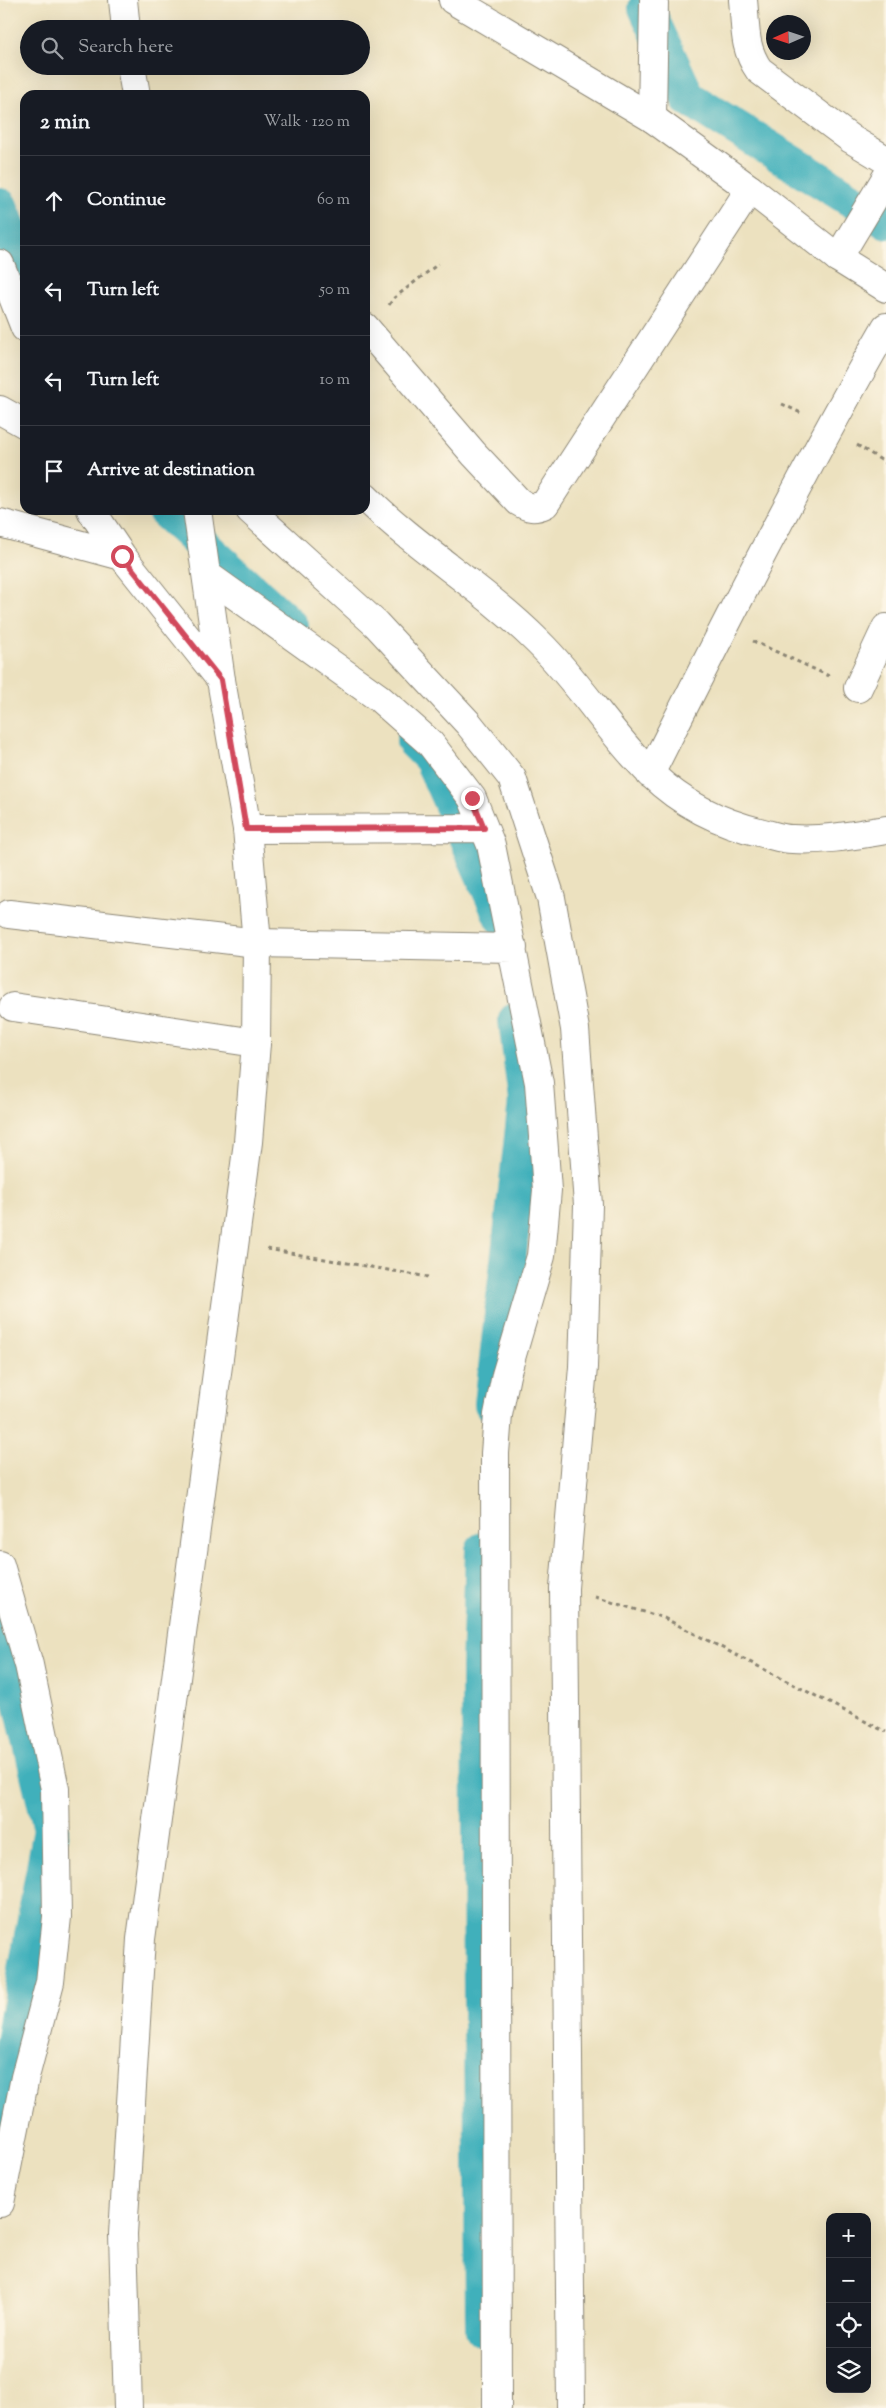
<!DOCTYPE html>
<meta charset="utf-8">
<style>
body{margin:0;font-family:"Sorts Mill Goudy",serif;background:#20242c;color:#f1f3f6}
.controls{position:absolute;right:15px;bottom:15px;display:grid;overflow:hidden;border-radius:10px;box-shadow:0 5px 20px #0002}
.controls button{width:45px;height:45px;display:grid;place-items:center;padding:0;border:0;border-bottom:1px solid #363941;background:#171b24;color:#f1f3f6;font:25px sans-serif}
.compass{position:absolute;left:766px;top:15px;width:45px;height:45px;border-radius:50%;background:#171b24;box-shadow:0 5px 20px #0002;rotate:267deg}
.stop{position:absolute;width:15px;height:15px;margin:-11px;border:4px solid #d1495b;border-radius:50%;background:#fff}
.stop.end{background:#d1495b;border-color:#fff;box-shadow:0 1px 5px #0008}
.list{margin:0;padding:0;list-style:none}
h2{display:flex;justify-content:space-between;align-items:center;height:65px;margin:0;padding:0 20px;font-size:21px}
h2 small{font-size:16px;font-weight:400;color:#9ea1a6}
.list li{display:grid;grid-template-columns:32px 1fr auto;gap:15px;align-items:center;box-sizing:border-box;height:90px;padding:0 20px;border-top:1px solid #363941}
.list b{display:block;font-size:19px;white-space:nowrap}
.list em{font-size:16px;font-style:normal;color:#9ea1a6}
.icon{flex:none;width:28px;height:28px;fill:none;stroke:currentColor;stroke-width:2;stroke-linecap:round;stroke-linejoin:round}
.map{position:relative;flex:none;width:886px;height:2408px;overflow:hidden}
.search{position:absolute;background:#171b24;box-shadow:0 5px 20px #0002;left:20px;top:20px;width:350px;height:55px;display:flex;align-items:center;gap:12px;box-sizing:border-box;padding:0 18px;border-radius:28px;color:#9ea1a6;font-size:19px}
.panel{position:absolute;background:#171b24;box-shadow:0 5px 20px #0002;left:20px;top:90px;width:350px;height:425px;border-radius:15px}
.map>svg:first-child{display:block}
</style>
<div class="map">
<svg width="886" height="2408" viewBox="0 0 886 2408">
<rect width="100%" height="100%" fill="#fcf5e5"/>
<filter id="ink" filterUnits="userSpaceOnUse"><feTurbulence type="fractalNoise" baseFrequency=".02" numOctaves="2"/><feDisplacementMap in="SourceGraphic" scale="10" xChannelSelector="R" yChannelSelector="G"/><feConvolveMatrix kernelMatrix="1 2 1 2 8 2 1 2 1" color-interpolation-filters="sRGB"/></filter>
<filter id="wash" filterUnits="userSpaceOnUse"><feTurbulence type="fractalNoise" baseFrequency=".0096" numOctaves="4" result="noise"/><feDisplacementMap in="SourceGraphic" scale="20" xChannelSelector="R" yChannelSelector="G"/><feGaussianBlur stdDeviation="1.12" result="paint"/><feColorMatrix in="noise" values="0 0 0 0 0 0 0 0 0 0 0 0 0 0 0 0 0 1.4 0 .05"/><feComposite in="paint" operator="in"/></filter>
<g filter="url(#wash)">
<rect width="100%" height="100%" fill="#ece1bf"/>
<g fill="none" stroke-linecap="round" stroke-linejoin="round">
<!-- canal -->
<path stroke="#41b0bb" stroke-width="36" d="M646 8 688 98 886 221
M0 206 25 270
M164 510 291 626
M414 741 431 758 502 918
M492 1404 526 1101 516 1020
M0 1602 8 1647 51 1829 0 2116
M483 2329 479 1669 483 1550"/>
</g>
</g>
<g filter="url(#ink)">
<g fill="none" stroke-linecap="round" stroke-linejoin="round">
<defs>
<path id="minor" d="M743 0C746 27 743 47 759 70L851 139 886 160
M652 118 654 0
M838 258 886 178
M0 264 25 328
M365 327 474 454 519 502C529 508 534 509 545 504L750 189
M0 410 25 424
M365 497C419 550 485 589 538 642 580 683 610 734 651 774 683 805 720 823 763 833 772 835 783 839 792 839 824 841 855 835 886 830
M91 510 122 556 221 680
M250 510 376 624 468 723 512 778 551 898 575 1029 588 1205 583 1367 564 1588 571 2408
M0 523 122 556
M207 575 379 698 430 743 472 798 491 845 539 1083 547 1190 541 1256 506 1375 498 1415 495 1453 497 2408
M858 688 886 628
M650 774C726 623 802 473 886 327
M247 829 484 828
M9 914 257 943 513 948
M13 1007 256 1043
M0 1565 29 1665 55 1789 57 1917 50 1982 25 2077 0 2203"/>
<path id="tertiary" d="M123 0 126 29
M453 0 652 118 750 189 838 258 886 288
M131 66 136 95
M128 2408 123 2234 141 1939 248 1142 256 1043 257 943 247 829 221 680 197 510"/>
</defs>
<!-- minor casing -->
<use href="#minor" stroke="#8c8675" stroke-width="30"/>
<!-- tertiary casing -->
<use href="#tertiary" stroke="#8c8675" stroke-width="30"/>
<!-- path -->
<path stroke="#8c8675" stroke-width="3" stroke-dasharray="4 4" stroke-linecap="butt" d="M389 305 394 298 438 264
M782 404 801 413
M857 445 886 463
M753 641 829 676
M267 1249 428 1277
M595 1597 664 1618 886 1732"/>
<!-- minor -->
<use href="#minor" stroke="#fff" stroke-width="28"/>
<!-- tertiary -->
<use href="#tertiary" stroke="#fff" stroke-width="28"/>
</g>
</g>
<g fill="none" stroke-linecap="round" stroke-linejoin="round" filter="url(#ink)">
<!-- route -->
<path stroke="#d1495b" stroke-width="6" d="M122 556 221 680 246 829 484 828 472 798"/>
</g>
</svg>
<div class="controls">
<button>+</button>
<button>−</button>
<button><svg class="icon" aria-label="locate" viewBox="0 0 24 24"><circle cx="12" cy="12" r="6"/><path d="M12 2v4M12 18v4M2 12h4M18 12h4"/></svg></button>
<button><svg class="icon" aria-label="layers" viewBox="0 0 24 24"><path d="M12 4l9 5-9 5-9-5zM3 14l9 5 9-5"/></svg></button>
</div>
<svg class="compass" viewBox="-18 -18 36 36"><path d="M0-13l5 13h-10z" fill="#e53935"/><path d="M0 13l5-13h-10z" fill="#9ea1a6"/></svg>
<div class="stop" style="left:122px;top:556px"></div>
<div class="stop end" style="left:472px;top:798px"></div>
<div class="search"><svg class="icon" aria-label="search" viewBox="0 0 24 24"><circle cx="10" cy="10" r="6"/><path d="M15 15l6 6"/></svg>Search here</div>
<section class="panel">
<h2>2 min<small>Walk · 120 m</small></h2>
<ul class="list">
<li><svg class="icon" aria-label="ahead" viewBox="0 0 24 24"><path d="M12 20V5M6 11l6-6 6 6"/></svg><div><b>Continue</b></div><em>60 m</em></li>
<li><svg class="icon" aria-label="left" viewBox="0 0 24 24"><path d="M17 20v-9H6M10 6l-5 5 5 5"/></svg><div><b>Turn left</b></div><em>50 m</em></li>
<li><svg class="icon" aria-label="left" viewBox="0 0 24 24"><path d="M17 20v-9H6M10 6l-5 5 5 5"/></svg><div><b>Turn left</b></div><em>10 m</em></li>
<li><svg class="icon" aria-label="arrive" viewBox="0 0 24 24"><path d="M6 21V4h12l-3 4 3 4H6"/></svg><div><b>Arrive at destination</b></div></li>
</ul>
</section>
</div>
